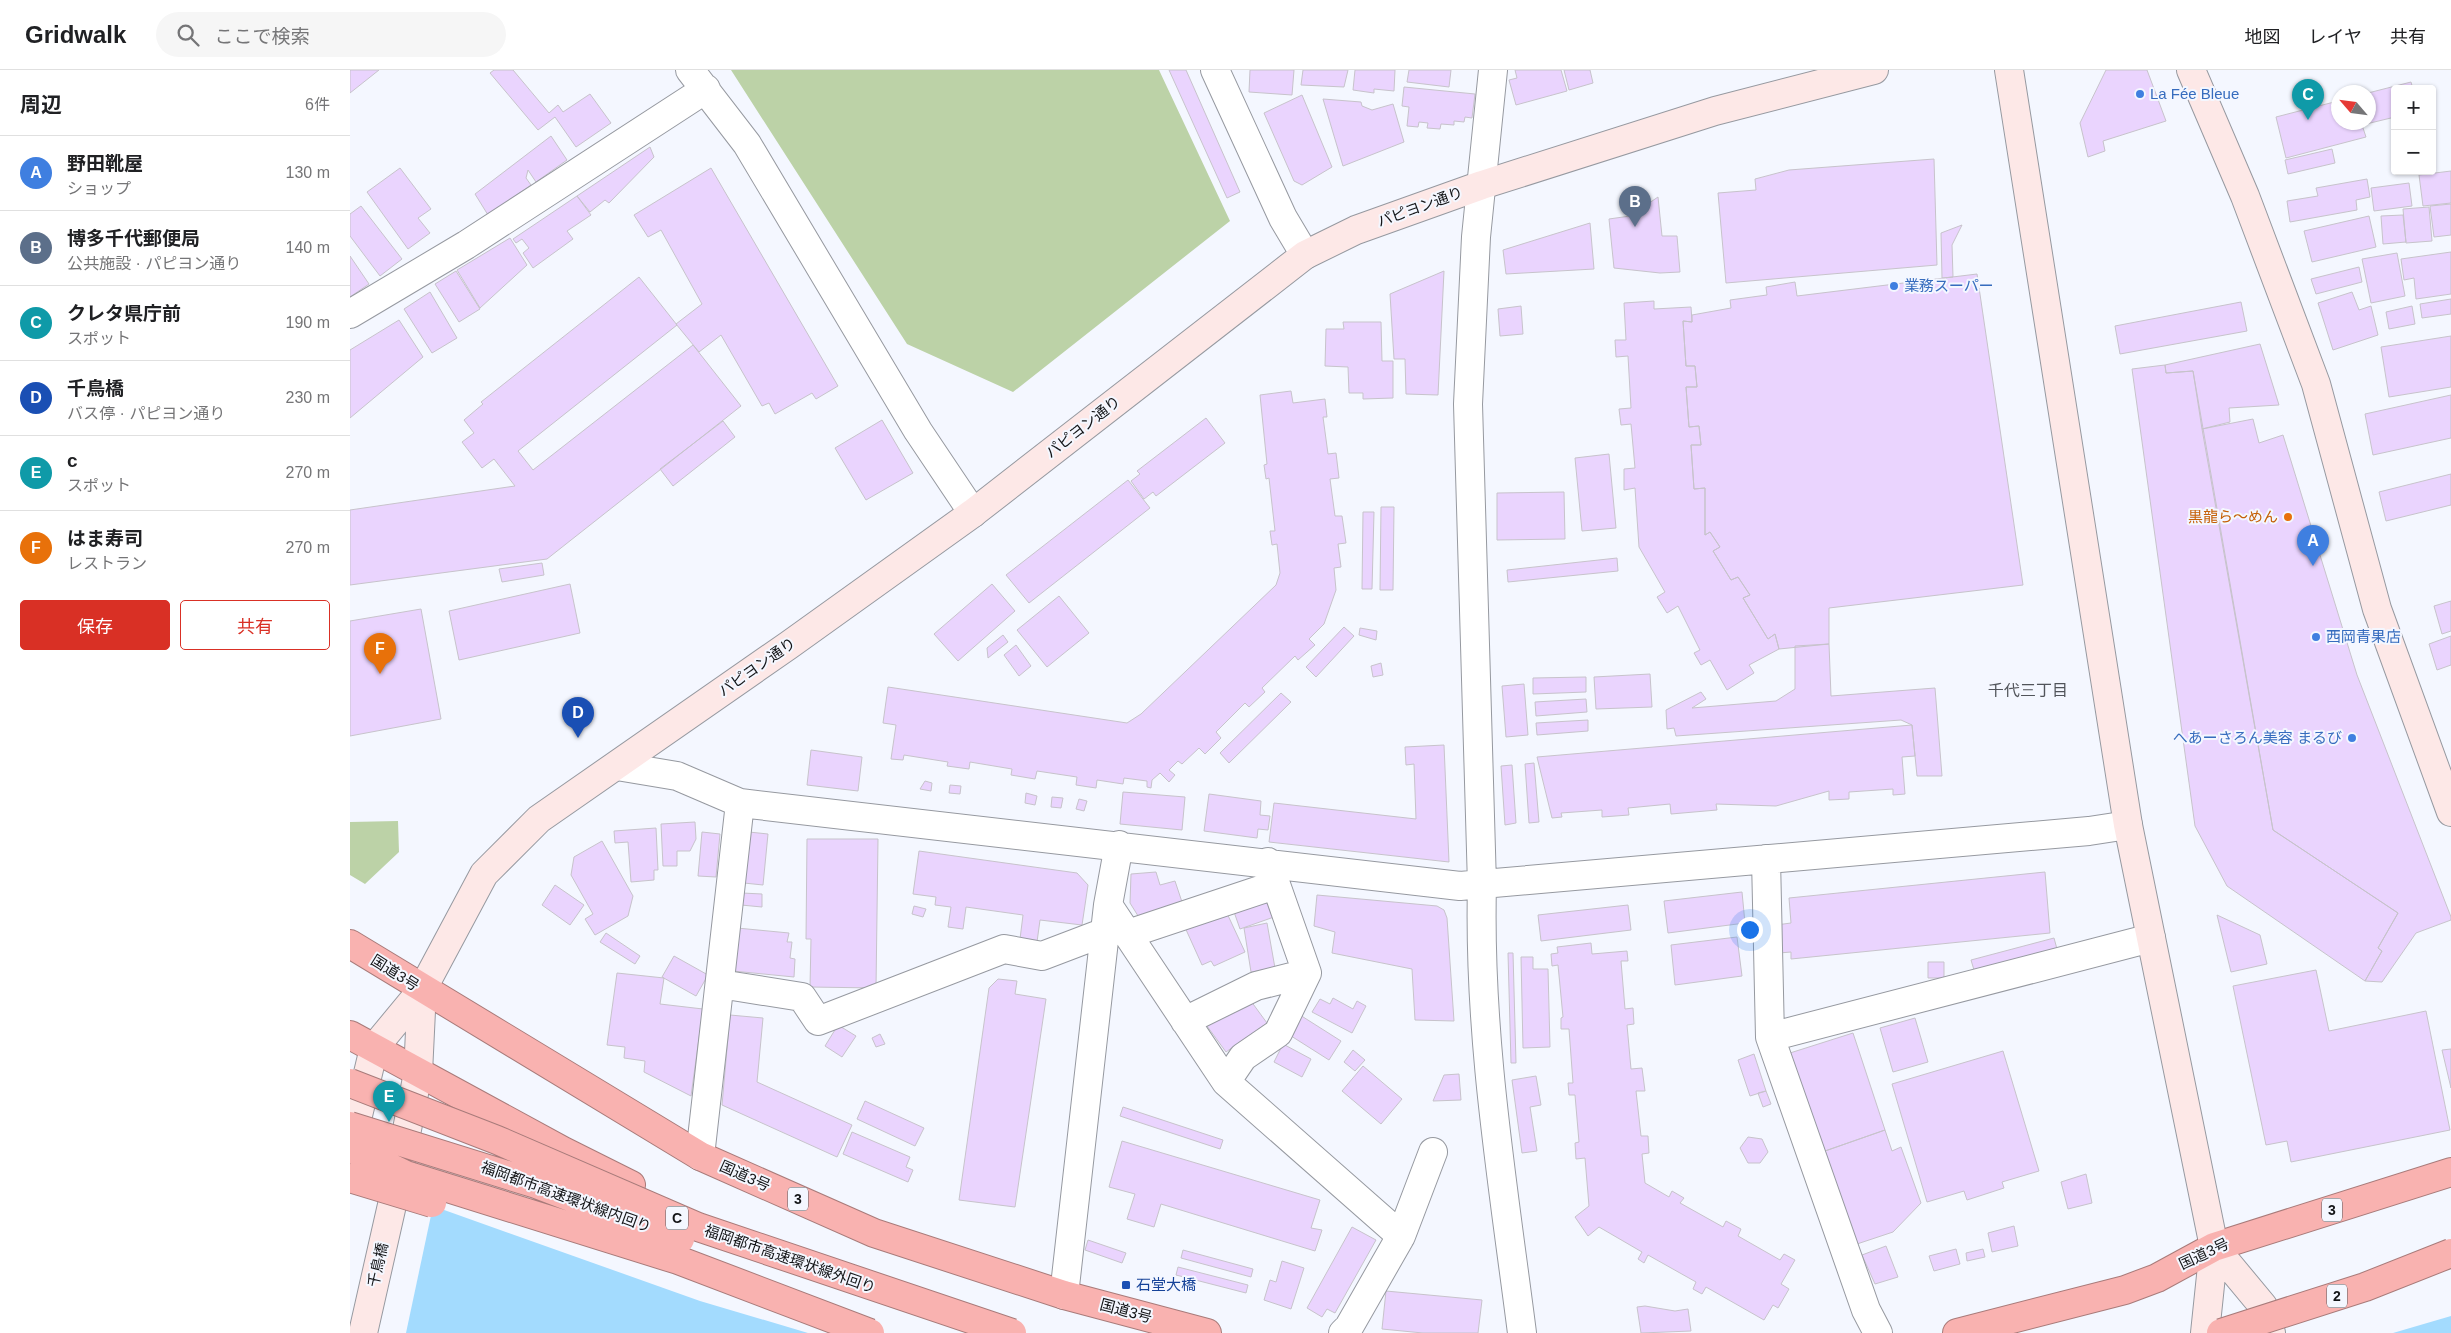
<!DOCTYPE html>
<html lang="ja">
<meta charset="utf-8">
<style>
body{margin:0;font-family:Helvetica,"Noto Sans JP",sans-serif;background:#f6f6f6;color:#202124}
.controls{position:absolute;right:15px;top:15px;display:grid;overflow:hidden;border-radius:5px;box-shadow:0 1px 4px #0004}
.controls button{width:45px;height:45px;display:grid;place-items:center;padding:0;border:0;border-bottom:1px solid #e0e0e0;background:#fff;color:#202124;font:25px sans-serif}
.compass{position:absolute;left:1981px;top:15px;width:45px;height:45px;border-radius:50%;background:#fff;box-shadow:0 1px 4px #0004;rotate:298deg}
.you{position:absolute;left:1399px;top:859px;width:18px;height:18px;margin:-12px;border:4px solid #fff;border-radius:50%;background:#1a73e8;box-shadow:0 0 0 8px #1a73e833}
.badge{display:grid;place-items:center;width:32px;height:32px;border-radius:50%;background:#d93025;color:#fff;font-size:16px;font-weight:700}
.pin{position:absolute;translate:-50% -41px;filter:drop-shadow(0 1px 2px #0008)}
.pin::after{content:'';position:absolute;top:26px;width:18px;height:15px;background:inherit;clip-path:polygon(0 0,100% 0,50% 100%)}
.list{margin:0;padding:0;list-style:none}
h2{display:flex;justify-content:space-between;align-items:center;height:65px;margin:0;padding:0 20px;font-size:21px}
h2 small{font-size:16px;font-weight:400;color:#757577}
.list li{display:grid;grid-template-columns:32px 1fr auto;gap:15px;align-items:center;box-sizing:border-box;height:75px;padding:0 20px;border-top:1px solid #e0e0e0}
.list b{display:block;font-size:19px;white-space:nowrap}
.list p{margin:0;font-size:16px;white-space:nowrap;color:#757577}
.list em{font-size:16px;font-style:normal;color:#757577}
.actions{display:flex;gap:10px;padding:15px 20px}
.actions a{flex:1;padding:11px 0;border:1px solid #d93025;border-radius:5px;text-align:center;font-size:18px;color:#d93025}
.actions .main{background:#d93025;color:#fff}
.icon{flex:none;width:28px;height:28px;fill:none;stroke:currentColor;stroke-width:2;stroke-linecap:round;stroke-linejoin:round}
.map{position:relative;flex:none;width:2101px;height:1263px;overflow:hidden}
header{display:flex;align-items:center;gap:30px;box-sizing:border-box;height:70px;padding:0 25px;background:#fff;border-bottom:1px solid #e0e0e0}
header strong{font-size:24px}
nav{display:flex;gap:28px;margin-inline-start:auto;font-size:18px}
.search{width:350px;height:45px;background:#f6f6f6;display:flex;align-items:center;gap:12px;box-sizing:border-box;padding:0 18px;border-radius:28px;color:#757577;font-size:19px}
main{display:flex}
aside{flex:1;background:#fff}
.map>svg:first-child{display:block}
</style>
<header>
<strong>Gridwalk</strong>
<div class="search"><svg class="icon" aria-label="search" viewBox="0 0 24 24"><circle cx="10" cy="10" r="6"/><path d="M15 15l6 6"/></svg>ここで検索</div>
<nav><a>地図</a><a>レイヤ</a><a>共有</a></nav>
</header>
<main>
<aside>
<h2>周辺<small>6件</small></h2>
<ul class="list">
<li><span class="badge" style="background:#3f7fe0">A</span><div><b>野田靴屋</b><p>ショップ</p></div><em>130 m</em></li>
<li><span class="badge" style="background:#5c6f8a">B</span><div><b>博多千代郵便局</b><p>公共施設 · パピヨン通り</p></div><em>140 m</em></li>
<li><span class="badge" style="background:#0f9aa8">C</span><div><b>クレタ県庁前</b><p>スポット</p></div><em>190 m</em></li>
<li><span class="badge" style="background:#1a4fb4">D</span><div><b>千鳥橋</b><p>バス停 · パピヨン通り</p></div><em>230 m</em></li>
<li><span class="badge" style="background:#0f9aa8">E</span><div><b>c</b><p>スポット</p></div><em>270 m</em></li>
<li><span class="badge" style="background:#e8710a">F</span><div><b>はま寿司</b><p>レストラン</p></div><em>270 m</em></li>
</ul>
<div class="actions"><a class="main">保存</a><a>共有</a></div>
</aside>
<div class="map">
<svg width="2101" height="1263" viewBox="0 0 2101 1263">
<rect width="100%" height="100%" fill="#f4f7ff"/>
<!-- green -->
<path fill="#bcd2a7" d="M381 0H809L880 151 663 322 557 274Z
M48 751 49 782 15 814 0 805V752Z"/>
<!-- water -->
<path fill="#a3dbfe" d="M83 1136 350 1231 458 1263H0Z
M2101 1246V1263H2043Z"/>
<!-- pier -->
<path fill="#f4f7ff" d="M0 1117 83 1136 56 1263H0Z"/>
<!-- building -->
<path fill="#ead4fe" stroke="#c7c3cb" d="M0 0H29L0 23Z
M144 0H163L199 43 208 35 213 42 240 24 261 53 226 77 205 47 188 60 140 3Z
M819 0H836L890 122 877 128Z
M900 0H944L942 25 899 22Z
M953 0H998L994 17 951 15Z
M1005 0H1045L1044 21 1024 19V23L1003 20Z
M1059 0H1101L1099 17 1057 12Z
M1165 0H1211L1217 21 1166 35 1159 10 1167 8Z
M1214 0H1240L1243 13 1219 20Z
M1756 0H1797L1816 51 1753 71 1755 81 1738 87 1730 53Z
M2061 12 2063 19H2045V47L2012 55 2016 67 1936 88 1926 47 1988 31V52H2018V23Z
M1054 17 1125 24 1122 48 1115 47 1114 52 1104 51V55L1091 54 1090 59 1077 58 1078 53 1069 52 1068 57 1057 56 1059 37 1052 36Z
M952 25 982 97 952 115 944 111 914 43Z
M973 29 1011 32 1012 36 1022 40 1043 34 1054 72 993 96Z
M201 66 217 90 186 112 178 100 176 108 181 115 138 145 125 124Z
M300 77 304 87 259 133 255 130 240 142 227 126Z
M1982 79 1985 93 1938 104 1935 90Z
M1584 89 1587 195 1376 213 1368 123 1406 120 1405 109 1439 100Z
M50 98 81 139 68 148 80 163 58 179 17 122Z
M361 98 488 316 466 329 462 323 425 344 419 333 412 336 371 265 349 282 326 254 352 234 311 160 298 167 284 145Z
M2101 101V133L2073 136 2069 105Z
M2017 109 2020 127 2006 130 2007 140 1940 152 1937 131 1968 126 1966 118Z
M2059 113 2062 136 2024 141 2021 118Z
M227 126 241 145 217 161 223 169 183 198 173 183 179 178 172 169 166 173 163 169Z
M1308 127 1312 166H1327L1330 202 1310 203 1264 198 1259 149 1280 146Z
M2101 134V165L2084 167 2080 136Z
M11 136 52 189 30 206 0 166V144Z
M2079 137 2082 171 2056 173 2053 139Z
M2053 145 2056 172 2033 174 2031 146Z
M2019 146 2026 177 1962 192 1954 161Z
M1240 153 1244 199 1156 204 1153 180Z
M1612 155 1602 175 1603 207 1592 208 1591 163Z
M160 168 177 195 130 238 107 200Z
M2101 182V224L2066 229 2064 208 2054 210 2051 189Z
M2047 183 2055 226 2021 233 2012 189Z
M0 186 19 214 0 227Z
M2009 197 2012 212 1966 224 1961 209Z
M106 201 130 239 109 252 85 214Z
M1094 201 1088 325 1056 324 1055 289H1044L1040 224Z
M1627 204 1673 515 1479 538V574L1429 579 1425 564 1418 569 1393 528 1400 525 1388 507 1381 510 1363 481 1370 477 1360 462 1355 465V418L1344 419 1341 375H1351L1349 356 1339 357 1336 317H1347L1345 296H1336L1333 251 1342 252V245L1381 238 1380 230 1417 225 1416 217 1445 212 1447 226Z
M289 207 327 255 168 381 183 400 343 275 391 336 197 489 0 515V440L165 416 144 389 132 398 112 372 124 363 114 350 133 334 131 332Z
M80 222 107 268 82 283 54 239Z
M2002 222 2009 240 2021 236 2028 265 1983 280 1968 233Z
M2101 229V244L2072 248 2070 234Z
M1304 231V239L1341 237 1342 252 1333 251 1336 296H1345L1347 317H1336L1339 357 1349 356 1351 375H1341L1344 419 1355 418V465L1360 462 1370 477 1363 481 1381 510 1388 507 1400 525 1393 528 1418 569 1425 564 1429 579 1399 595 1404 603 1377 620 1360 590 1351 595 1344 583 1350 580 1328 536 1317 543 1307 527 1315 522 1289 477 1285 418 1274 420V399L1285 398 1281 354 1271 355 1269 339 1281 338 1278 286 1266 287 1265 270H1276L1274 233Z
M1891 232 1897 261 1770 284 1765 256Z
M1171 236 1173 264 1150 266 1148 239Z
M2062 236 2065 254 2039 259 2036 242Z
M49 250 73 287 0 348V280Z
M993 252H1031L1032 291H1043V328L1013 329V323H999L998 297 975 296 976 259H994Z
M2101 266V317L2039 327 2031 277Z
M1910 274 1929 335 1879 338 1880 352 1852 359 1843 301 1816 303 1815 295Z
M1815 295 1816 303 1843 301 1923 760 2048 843 2028 878 2032 881 2015 911 1877 816 1845 756 1782 299Z
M941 321 943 333 975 329 977 347H973L978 384 986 383 989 408 980 409 985 446H992L996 473 988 474 991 497 984 498 986 520 974 554 959 569 965 575 948 590 945 586 912 618 915 622 899 637 895 633 866 662 871 668 855 684 849 678 832 694 828 691 819 700 825 705 819 712 810 703 802 710 801 718 797 717V711L774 708 773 714 747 710 746 718 726 715 727 707 687 701 685 709 661 705 662 699 620 692 619 699 597 696 598 692 554 685 553 690 541 689 546 655 533 653 538 617 777 653 791 644 926 515 930 503 927 474 922 475 920 461H925L919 408 916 409 914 395 917 394 910 325Z
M2101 325V368L2023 385 2015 344Z
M856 348 875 373 806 426 803 422 794 429 781 411 790 404 787 401Z
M1903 349 1909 373 1933 365 2007 605 2101 847V850L2066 863 2032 912 2015 911 2032 881 2028 878 2048 843 1923 760 1852 359Z
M532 350 563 403 516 430 485 378Z
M373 351 385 367 323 416 310 399Z
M1259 384 1266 458 1232 461 1225 388Z
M2101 404V435L2036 451 2029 422Z
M778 410 800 438 679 533 656 505Z
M1214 422 1215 469 1147 470V423Z
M1031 437H1044L1043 520H1030Z
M1013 442H1024L1022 519H1012Z
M1267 488 1268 501 1158 512 1157 500Z
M192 493 194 505 152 512 149 499Z
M220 514 230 563 109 590 99 541Z
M642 514 665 541 608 591 584 564Z
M709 526 739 563 697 597 667 560Z
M2101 531V561L2092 564 2084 536Z
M71 539 91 649 0 666V551Z
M994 557 1004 566 966 607 956 597Z
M1010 558 1027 561 1026 570 1009 565Z
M653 565 658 572 638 588 637 578Z
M2101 566V595L2087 600 2079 574Z
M1479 574 1481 626 1585 618 1592 706H1567L1562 655 1551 650 1326 666 1324 658 1317 659 1316 640 1351 622 1356 629 1342 638 1426 631 1445 619V576Z
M666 575 681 596 669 606 654 585Z
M1031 593 1033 605 1023 607 1021 596Z
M1300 604 1302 637 1246 639 1244 607Z
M1236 607V622L1183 624V608Z
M1174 614 1178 665 1156 667 1152 616Z
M931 623 941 632 879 693 870 683Z
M1236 629 1237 642 1186 646 1185 632Z
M1238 650V661L1187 665 1186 653Z
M1562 655 1565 686 1552 687 1555 724 1543 725V719L1499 722V729L1479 730V721L1426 736 1366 734 1367 740 1321 744 1320 734 1278 738 1279 745 1252 747V740L1211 743 1212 747 1202 748 1187 687Z
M1094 675 1099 792 919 772 924 733 1066 749 1064 694 1056 695 1055 677Z
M461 680 512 687 508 721 457 715Z
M1184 693 1189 752 1179 753 1175 694Z
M1162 695 1166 753 1155 755 1151 696Z
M575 711 582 713 581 721 570 719Z
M600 715 611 716 610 724 599 723Z
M773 722 835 727 832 760 770 754Z
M676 723 687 726 685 735 675 733Z
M859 724 911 731 910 745 920 746 918 760 908 759 907 768 854 761Z
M702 727 713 728 711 738 701 737Z
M729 729 737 731 734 741 726 739Z
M345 752 346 769 340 781H327V796H313L311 754Z
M306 758 308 800H304V810L281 812 278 772 265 773 264 761Z
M352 762 370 764 366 807 348 806Z
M399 762 418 764 413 815 394 813Z
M457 769H528L526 918 460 917 461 869H456Z
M252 771 283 826 278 846 245 865 235 849 243 844 221 805 224 787Z
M569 781 727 803 738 815 732 855 690 850 687 872 670 869 673 845 616 837 613 859 598 857 601 837 585 835 586 827 563 824Z
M806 802 810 815 825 811 833 835 790 849 780 833 781 804Z
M1695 802 1700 863 1441 889V882L1429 883 1426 855 1441 853 1439 828Z
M205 815 234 835 220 855 192 835Z
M1392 822 1395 853 1318 863 1314 831Z
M392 823 412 824V837L391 835Z
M967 825 1087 836 1094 840 1097 848 1104 951 1065 950 1062 899 982 883 985 862 964 856Z
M917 827 924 847 890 859 883 839Z
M1278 835 1281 860 1191 871 1188 845Z
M564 836 576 839 573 847 562 844Z
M875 839 895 882 864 896 861 891 852 895 833 853Z
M1867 845 1910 865 1917 894 1881 902Z
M917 853 925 898 901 902 894 858Z
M387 858 439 863 437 872H442L440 888 445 889 444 907 383 901Z
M256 863 290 886 285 894 250 872Z
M1387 867 1392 906 1325 915 1321 875Z
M1704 868 1707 879 1624 900 1621 890Z
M1241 873 1242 884 1277 881 1278 891H1271L1275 939 1283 938 1284 954 1277 955 1281 999 1292 998 1295 1021H1286L1291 1066H1298L1299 1083 1292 1084 1295 1113 1319 1127 1322 1121 1334 1128 1330 1133 1373 1157 1376 1151 1391 1159 1388 1166 1430 1190 1434 1184 1445 1190 1431 1214 1439 1219 1428 1238 1423 1235 1414 1250 1356 1217 1352 1224 1343 1219 1346 1212 1298 1185 1294 1193 1288 1189 1292 1182 1249 1157 1238 1166 1225 1147 1239 1136 1235 1088 1226 1089 1225 1073 1229 1072 1225 1025H1219L1218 1013H1223L1219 959H1211V948L1213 947 1208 895 1202 896 1201 884 1208 883 1207 877Z
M1158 883H1163L1166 993H1161Z
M324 886 358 905 346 926 312 907Z
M1171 887H1183V899H1198L1200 977 1173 978Z
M1578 892H1594V908H1578Z
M1966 900 1979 961 2076 941 2100 1060 1941 1092 1937 1071 1916 1075 1883 916Z
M267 903 314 908 310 934 353 939 341 1026 294 1002 295 991 274 988 275 977 257 975Z
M648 909 667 911 665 924 696 929 665 1137 609 1130 639 918Z
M898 927 917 953 876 982 857 956Z
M983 928 1003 939 1007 931 1016 936 1002 963 962 942 970 929 980 934Z
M380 945 413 948 407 1012 502 1055 487 1087 372 1035Z
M950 945 991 971 979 990 938 964Z
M1565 948 1578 992 1543 1002 1530 958Z
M488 955 506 966 492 987 475 976Z
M1503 963 1535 1060 1475 1081 1440 983Z
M530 964 535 974 526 977 522 968Z
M933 974 961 989 952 1007 924 992Z
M2101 979V1018L2092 980Z
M1003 980 1015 990 1005 1001 994 992Z
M1653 981 1689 1101 1652 1112 1654 1118 1617 1130 1614 1121 1577 1132 1542 1014Z
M1404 984 1416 1021 1400 1026 1388 990Z
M1013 996 1052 1029 1031 1054 992 1021Z
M1109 1004 1111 1030 1083 1031 1094 1005Z
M1186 1006 1191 1035 1180 1037 1187 1081 1172 1083 1162 1010Z
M1416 1021 1421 1034 1413 1037 1408 1023Z
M515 1031 574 1058 565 1076 507 1049Z
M773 1037 873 1070 870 1079 770 1046Z
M1535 1060 1542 1081 1551 1077 1571 1133 1543 1162 1507 1174 1475 1081Z
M502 1062 560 1087 556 1097 563 1100 558 1112 493 1084Z
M1398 1067 1412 1069 1418 1082 1410 1093H1398L1390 1078Z
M772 1071 970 1130 961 1158 972 1160 965 1181 811 1134 804 1157 777 1149 785 1124 759 1117Z
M1736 1104 1742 1133 1718 1139 1711 1112Z
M1664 1156 1668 1176 1642 1182 1638 1163Z
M1002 1157 1026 1170 985 1243 977 1239 972 1247 957 1238Z
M738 1170 776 1183 772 1193 735 1180Z
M1536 1176 1548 1207 1525 1214 1512 1185Z
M1606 1179 1610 1194 1584 1201 1579 1186Z
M1633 1179 1635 1187 1617 1191 1616 1183Z
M833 1180 903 1199 901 1207 831 1188Z
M932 1191 954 1198 941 1239 914 1230 920 1210 926 1212Z
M828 1197 898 1215 896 1223 826 1205Z
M1036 1221 1132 1230 1128 1263H1073L1032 1259Z
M1295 1236 1325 1241 1338 1239 1341 1261 1291 1263 1287 1237Z"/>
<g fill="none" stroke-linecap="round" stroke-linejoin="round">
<defs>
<path id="street" d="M340 0 397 74 568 361 623 443
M865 0 933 148 955 185
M1143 0 1126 167 1118 334 1132 815C1128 966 1153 1114 1172 1263
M0 244 116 175 356 19
M267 696 327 706 390 733 1110 816 1739 761 1778 755
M1416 789 1420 967 1516 1240 1528 1263
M758 835 876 1012 1051 1166 999 1257 993 1263
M778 864 925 815
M370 914 452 927 468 951 654 879 692 886 755 862
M835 951 906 916 957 903
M1420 967 1801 868
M876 1012 893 987 928 963 957 903 918 792
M350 1086 390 733
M1051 1166 1083 1082
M714 1225 758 835 769 775"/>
<path id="secondary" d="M1659 0 1778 755 1864 1177 1855 1263
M1841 0 1895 126 1966 314 2027 539 2101 742
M0 1079 24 978 72 920 134 804 189 749 439 575 623 443 955 185 1006 160 1132 115 1365 41 1524 0
M1864 1177 1913 1236 1921 1263
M13 1263 44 1126 68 1003 72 920"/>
<path id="highway" d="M0 874 350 1086 524 1163 714 1225 857 1263
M0 965 213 1081 281 1115
M1607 1263 1775 1220 1807 1208 1864 1177 2101 1102"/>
</defs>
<!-- street casing -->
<use href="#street" stroke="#9699a0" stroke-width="30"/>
<!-- secondary casing -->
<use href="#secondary" stroke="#9699a0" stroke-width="30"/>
<!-- highway casing -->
<use href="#highway" stroke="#a87b7a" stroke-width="30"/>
<!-- street -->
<use href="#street" stroke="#fff" stroke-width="28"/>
<!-- secondary -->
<use href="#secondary" stroke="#fde8e7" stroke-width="28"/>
<!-- highway -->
<use href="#highway" stroke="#f9b2b0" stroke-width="28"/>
<defs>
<path id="highway-bridge" d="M0 1013 147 1070 348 1157 662 1263
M0 1056 186 1114 330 1169
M0 1078 56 1105 328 1190 520 1263
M0 1108 82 1133
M1871 1263 2015 1217 2101 1183"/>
</defs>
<!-- highway-bridge casing -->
<use href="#highway-bridge" stroke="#a87b7a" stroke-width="30" stroke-linecap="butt"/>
<!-- highway-bridge -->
<use href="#highway-bridge" stroke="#f9b2b0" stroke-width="28"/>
</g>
<!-- markers -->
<g fill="#3f7fe0" stroke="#f4f7ff" stroke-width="2">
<circle cx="1790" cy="24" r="5"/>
<circle cx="1544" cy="216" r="5"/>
<circle cx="1966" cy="567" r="5"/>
<circle cx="2002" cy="668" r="5"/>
</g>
<circle fill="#e8710a" stroke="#f4f7ff" stroke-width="2" cx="1938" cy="447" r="5"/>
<rect fill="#1a4fb4" stroke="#f4f7ff" stroke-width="2" x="771" y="1210" width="10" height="10" rx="2.5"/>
<g text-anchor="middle" stroke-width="4" stroke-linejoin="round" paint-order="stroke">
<!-- shield labels -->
<g fill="#f4f7ff" stroke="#56585d" stroke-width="1">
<rect x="438" y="1117.5" width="20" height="23" rx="4"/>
<rect x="1972" y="1128.5" width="20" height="23" rx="4"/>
<rect x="316" y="1136.5" width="22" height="23" rx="4"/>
<rect x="1977" y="1214.5" width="20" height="23" rx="4"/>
</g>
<g font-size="14" font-weight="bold" fill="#131417">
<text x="448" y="1134">3</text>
<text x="1982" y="1145">3</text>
<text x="327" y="1153">C</text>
<text x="1987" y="1231">2</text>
</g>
<!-- shop labels -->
<g font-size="15" fill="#366cbe" stroke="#f4f7ff" text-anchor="start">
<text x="1800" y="29">La Fée Bleue</text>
<text x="1554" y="221">業務スーパー</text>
<text x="1976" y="572">西岡青果店</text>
<text x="1992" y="673" text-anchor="end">へあーさろん美容 まるび</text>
</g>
<!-- street labels -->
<g font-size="15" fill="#131417" stroke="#f4f7ff">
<text transform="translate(1070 137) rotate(-20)" y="5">パピヨン通り</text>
<text transform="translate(733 357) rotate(-38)" y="5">パピヨン通り</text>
<text transform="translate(407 597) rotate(-35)" y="5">パピヨン通り</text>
<text transform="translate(45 903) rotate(32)" y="5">国道3号</text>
<text transform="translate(395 1106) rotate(24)" y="5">国道3号</text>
<text transform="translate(216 1127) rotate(20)" y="5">福岡都市高速環状線内回り</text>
<text transform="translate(1854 1184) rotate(-25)" y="5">国道3号</text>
<text transform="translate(440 1189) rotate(19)" y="5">福岡都市高速環状線外回り</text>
<text transform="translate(28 1195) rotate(-77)" y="5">千鳥橋</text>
<text transform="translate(776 1241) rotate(15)" y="5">国道3号</text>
</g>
<!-- food labels -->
<g font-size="15" fill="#c56008" stroke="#f4f7ff" text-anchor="end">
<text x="1928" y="452">黒龍ら〜めん</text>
</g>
<!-- transit labels -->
<g font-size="15" fill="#164399" stroke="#f4f7ff" text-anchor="start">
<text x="786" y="1220">石堂大橋</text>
</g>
<!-- neighbourhood labels -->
<g font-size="16" fill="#51545a" stroke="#f4f7ff">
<text x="1678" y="626">千代三丁目</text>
</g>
</g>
</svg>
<div class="controls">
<button>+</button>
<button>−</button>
</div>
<svg class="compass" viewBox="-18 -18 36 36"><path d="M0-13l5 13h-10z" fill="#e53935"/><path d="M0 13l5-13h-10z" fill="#757577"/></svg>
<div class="you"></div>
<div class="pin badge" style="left:1963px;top:496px;background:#3f7fe0">A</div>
<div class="pin badge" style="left:1285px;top:157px;background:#5c6f8a">B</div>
<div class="pin badge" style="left:1958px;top:50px;background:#0f9aa8">C</div>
<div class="pin badge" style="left:228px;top:668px;background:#1a4fb4">D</div>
<div class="pin badge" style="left:39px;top:1052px;background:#0f9aa8">E</div>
<div class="pin badge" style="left:30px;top:604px;background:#e8710a">F</div>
</div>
</main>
